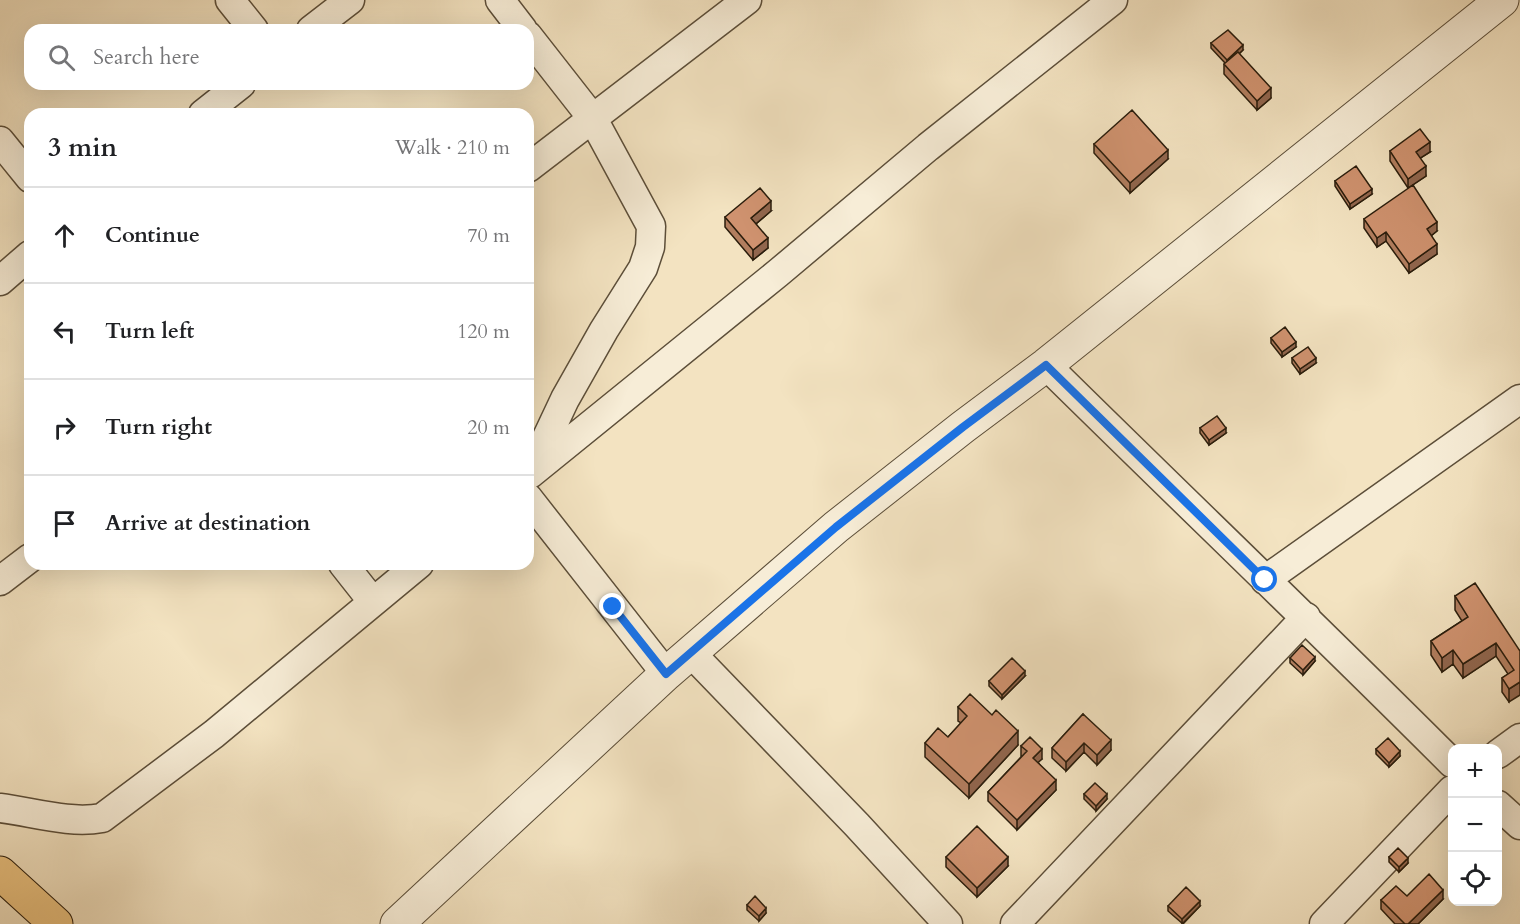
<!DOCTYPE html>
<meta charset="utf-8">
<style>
body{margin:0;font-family:Cardo,serif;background:#f2f2f2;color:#202124}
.controls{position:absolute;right:18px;bottom:18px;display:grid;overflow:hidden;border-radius:12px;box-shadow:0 6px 24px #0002}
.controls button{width:54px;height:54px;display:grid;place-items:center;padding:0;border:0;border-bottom:2px solid #e0e0e0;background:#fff;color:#202124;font:30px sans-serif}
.stop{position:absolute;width:18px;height:18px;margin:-14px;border:4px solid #1a73e8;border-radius:50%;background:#fff}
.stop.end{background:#1a73e8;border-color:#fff;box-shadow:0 2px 6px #0008}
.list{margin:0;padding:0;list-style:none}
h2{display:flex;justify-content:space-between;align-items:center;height:78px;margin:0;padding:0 24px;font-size:26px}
h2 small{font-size:20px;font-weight:400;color:#757577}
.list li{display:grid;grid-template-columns:39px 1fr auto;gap:18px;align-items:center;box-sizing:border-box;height:96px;padding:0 24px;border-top:2px solid #e0e0e0}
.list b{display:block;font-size:22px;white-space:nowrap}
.list em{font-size:20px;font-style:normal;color:#757577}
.icon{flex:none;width:33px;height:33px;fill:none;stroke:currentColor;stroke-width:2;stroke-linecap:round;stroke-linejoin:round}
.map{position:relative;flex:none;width:1520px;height:924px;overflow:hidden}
.search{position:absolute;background:#fff;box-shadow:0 6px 24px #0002;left:24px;top:24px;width:510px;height:66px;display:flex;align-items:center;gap:15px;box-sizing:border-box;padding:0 21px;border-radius:18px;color:#757577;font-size:22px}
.panel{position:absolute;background:#fff;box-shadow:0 6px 24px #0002;left:24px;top:108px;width:510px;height:462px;border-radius:18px}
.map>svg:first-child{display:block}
</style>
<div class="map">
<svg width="1520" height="924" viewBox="0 0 1520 924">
<rect width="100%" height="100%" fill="#f3e3c1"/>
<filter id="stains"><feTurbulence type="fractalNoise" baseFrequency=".00333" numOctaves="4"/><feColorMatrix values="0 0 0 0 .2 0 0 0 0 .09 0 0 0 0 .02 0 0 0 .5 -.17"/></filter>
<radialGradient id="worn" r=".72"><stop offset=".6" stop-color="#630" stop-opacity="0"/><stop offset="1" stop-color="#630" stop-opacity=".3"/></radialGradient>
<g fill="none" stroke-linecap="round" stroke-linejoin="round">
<defs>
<path id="minor" d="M230 0 254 30
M500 0 523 30
M311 30 350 0
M528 36 593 119 651 226 650 247 643 268 604 330 565 399 532 469
M203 114 241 84
M0 141 30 178
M528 168 747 0
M0 281 30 255
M1046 365C1181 498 1318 629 1452 763
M530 474 778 273 928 147 1113 0
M528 498 666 674
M343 564 373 602
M1265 580 1520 399
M0 581 30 558
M691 653 857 825 948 924
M1498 754 1520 738
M1498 805 1520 825
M0 808C33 812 69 824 102 818L214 734 419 564
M1015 924 1306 617
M1324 924 1452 790"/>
<path id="tertiary" d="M397 924 666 674 836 527 963 427 1046 365 1502 0"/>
<path id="trunk" d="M0 873 56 924"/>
</defs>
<!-- minor casing -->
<use href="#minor" stroke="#5c4e39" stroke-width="31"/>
<!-- tertiary casing -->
<use href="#tertiary" stroke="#5c4e39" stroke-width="35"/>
<!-- trunk casing -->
<use href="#trunk" stroke="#2a1d0c" stroke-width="35"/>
<!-- minor -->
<use href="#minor" stroke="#f7edd7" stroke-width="28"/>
<!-- tertiary -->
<use href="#tertiary" stroke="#f7edd7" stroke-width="33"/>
<!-- trunk -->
<use href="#trunk" stroke="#eac280" stroke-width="33"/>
</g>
<!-- wall -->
<path fill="#b27e5f" stroke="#2a1d0c" stroke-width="1.5" d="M1211 43 1243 50 1239 54 1271 98 1257 110 1224 74V64L1225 63 1211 48Z
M1094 144 1168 159 1130 193 1094 153Z
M1390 151 1430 152 1420 158 1426 176 1408 188 1390 161Z
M1335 181 1372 194 1350 209 1335 186Z
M771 211 756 224 768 248 753 260 725 227V217Z
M1364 219 1437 231 1431 236 1437 254 1409 273 1386 241 1377 247 1364 228Z
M1271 338 1296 347 1282 357 1271 343Z
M1292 358 1316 363 1300 374 1292 363Z
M1200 428 1226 433 1209 445 1200 433Z
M1455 596 1520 651 1509 702 1502 692V678L1508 674 1496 656 1463 678 1453 664 1442 672 1431 655V641L1462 621 1455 610Z
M1290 658 1315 661 1303 675 1290 663Z
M1025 676 1002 699 989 686V681Z
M958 707 1018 745 969 798 925 757V743L948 737 961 723 958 721Z
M1083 714 1111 750 1097 765 1084 752 1066 771 1052 758V748Z
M1021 746 1042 759 1038 762 1056 790 1017 830 988 801V792L1022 756H1021Z
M1376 749 1400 756 1389 767 1376 754Z
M1084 794 1107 799 1096 811 1084 799Z
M946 857 1008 866 977 897 946 867Z
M1389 857 1408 863 1399 872 1389 862Z
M1407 896 1443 899 1418 924H1395L1381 909V900Z
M747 905 766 913 759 921 747 910Z
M1168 906H1200L1183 924 1168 911Z"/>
<!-- shaded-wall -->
<path fill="#91664e" stroke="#2a1d0c" stroke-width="1.5" d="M1243 45V50L1227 65V60Z
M1271 88V98L1257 110V101Z
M1430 142V152L1416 161V152Z
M1168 150V159L1130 193V183Z
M1426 166V176L1408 188V179Z
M1372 189V194L1350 209V204Z
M771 201V211L751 228V218Z
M1437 222V231L1427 239V229Z
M1386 232V241L1377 247V238Z
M768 238V248L753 260V250Z
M1437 244V254L1409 273V264Z
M1296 342V347L1282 357V352Z
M1316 358V363L1300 374V369Z
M1226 428V433L1209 445V440Z
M1496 643V656L1463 678V664Z
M1453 650V664L1442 672V658Z
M1315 657V661L1303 675V670Z
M1025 671V676L1002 699V695Z
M1520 682V695L1509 702V689Z
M1018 731V745L969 798V784Z
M1111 740V750L1097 765V755Z
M1084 743V752L1066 771V762Z
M1042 749V759L1033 767V758Z
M1400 751V756L1389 767V763Z
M1056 780V790L1017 830V820Z
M1107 794V799L1096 811V806Z
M1008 857V866L977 897V888Z
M1408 858V863L1399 872V867Z
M1443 890V899L1418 924H1408Z
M1200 901V906L1182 924V919Z
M766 908V913L759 921V916Z"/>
<!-- building -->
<path fill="#cf926f" stroke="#2a1d0c" stroke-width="1.5" d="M1228 30 1243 45 1227 60 1211 43Z
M1238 52 1271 88 1257 101 1224 64Z
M1132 110 1168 150 1130 183 1094 144Z
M1420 129 1430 142 1416 152 1426 166 1408 179 1390 151Z
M1356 166 1372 189 1350 204 1335 181Z
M1413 185 1437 222 1427 229 1437 244 1409 264 1386 232 1377 238 1364 219Z
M760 188 771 201 751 218 768 238 753 250 725 217Z
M1285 327 1296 342 1282 352 1271 338Z
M1308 347 1316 358 1300 369 1292 358Z
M1217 416 1226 428 1209 440 1200 428Z
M1475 583 1520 651V682L1509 689 1502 678 1514 670 1496 643 1463 664 1453 650 1442 658 1431 641 1468 617 1455 596Z
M1302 645 1315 657 1303 670 1290 658Z
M1012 658 1025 671 1002 695 989 681Z
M970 694 992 715 996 710 1018 731 969 784 925 743 938 728 948 737 967 716 958 707Z
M1083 714 1111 740 1097 755 1084 743 1066 762 1052 748Z
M1030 737 1042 749 1033 758 1056 780 1017 820 988 792 1027 751 1021 746Z
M1388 738 1400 751 1389 763 1376 749Z
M1095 783 1107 794 1096 806 1084 794Z
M977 826 1008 857 977 888 946 857Z
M1398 848 1408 858 1399 867 1389 857Z
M1429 874 1443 890 1408 924H1405L1381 900 1396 886 1407 896Z
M1186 887 1200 901 1182 919 1168 906Z
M755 896 766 908 759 916 747 905Z"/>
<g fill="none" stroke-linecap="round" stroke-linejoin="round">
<!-- route -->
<path stroke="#1a73e8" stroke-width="8" d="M613 607 666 674 836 527 963 427 1046 365 1265 580"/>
</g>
<rect width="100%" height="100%" filter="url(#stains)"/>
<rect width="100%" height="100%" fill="url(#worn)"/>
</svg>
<div class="controls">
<button>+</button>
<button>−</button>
<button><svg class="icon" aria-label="locate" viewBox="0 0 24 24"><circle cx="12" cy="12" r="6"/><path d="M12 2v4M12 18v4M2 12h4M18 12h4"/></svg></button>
</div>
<div class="stop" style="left:1265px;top:580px"></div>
<div class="stop end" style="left:613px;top:607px"></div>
<div class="search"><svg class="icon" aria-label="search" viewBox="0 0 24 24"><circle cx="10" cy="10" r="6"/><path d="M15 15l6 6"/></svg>Search here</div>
<section class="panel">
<h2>3 min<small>Walk · 210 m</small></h2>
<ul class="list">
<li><svg class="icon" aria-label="ahead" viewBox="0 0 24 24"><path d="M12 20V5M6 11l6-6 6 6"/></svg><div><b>Continue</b></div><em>70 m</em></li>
<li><svg class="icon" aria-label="left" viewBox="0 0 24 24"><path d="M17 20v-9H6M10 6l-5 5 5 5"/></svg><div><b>Turn left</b></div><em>120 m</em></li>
<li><svg class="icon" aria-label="right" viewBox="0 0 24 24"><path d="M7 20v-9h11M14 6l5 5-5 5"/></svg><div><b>Turn right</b></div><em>20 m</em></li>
<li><svg class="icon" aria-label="arrive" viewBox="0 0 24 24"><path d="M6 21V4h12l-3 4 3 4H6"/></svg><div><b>Arrive at destination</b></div></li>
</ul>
</section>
</div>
